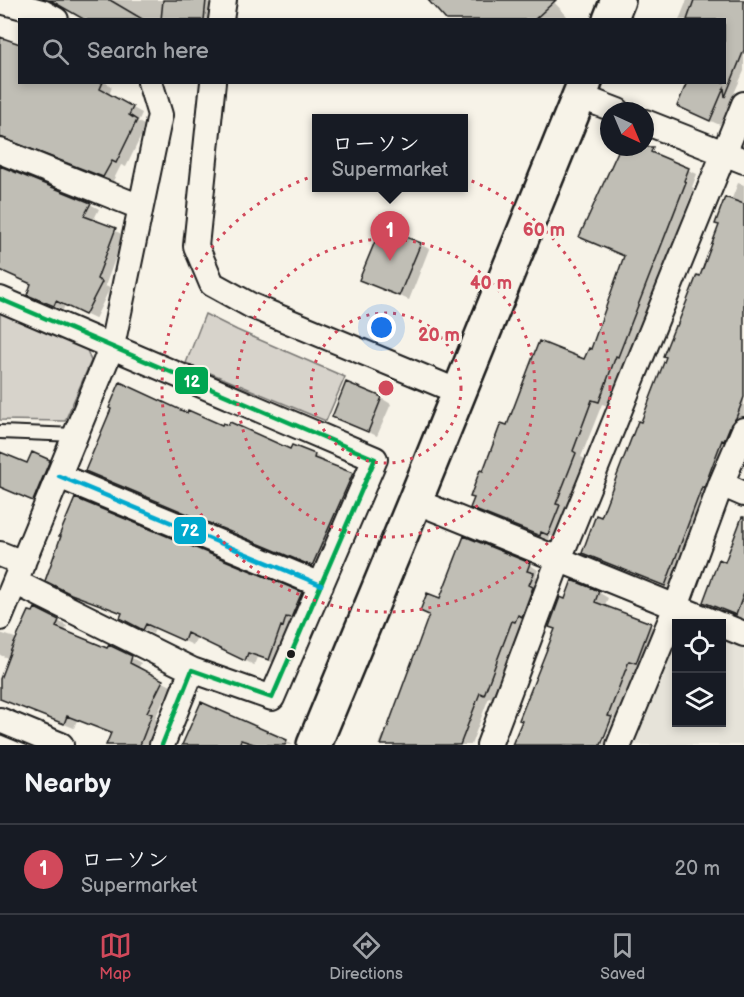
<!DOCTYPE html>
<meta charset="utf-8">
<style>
body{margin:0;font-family:"Balsamiq Sans","Klee One",sans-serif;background:#242831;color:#f1f3f6}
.controls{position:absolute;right:18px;bottom:18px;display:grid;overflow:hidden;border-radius:0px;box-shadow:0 3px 9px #0003}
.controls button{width:54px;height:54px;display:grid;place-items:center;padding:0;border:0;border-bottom:2px solid #363941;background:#171b24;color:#f1f3f6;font:30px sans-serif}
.compass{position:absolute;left:600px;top:102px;width:54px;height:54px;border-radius:50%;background:#171b24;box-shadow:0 3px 9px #0003;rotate:136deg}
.you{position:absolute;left:382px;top:328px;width:21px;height:21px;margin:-15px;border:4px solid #fff;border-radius:50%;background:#1a73e8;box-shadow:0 0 0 9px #1a73e833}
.badge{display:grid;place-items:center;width:39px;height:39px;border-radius:50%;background:#d1495b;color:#fff;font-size:20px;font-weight:700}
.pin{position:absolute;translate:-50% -50px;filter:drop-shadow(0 2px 3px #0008)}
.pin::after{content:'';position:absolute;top:32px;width:21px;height:18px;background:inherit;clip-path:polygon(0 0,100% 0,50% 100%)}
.popup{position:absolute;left:312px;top:114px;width:156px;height:78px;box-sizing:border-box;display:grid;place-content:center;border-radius:0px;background:#171b24;filter:drop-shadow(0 2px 4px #0005);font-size:20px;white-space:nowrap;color:#9ea1a6}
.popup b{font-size:22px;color:#f1f3f6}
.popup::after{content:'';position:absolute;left:50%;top:100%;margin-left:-12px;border:12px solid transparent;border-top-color:#171b24}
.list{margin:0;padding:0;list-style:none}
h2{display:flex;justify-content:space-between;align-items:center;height:78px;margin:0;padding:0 24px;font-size:26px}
h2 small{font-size:20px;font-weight:400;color:#9ea1a6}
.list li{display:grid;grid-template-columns:39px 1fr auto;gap:18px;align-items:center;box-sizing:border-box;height:90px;padding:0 24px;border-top:2px solid #363941}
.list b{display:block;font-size:22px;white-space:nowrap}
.list p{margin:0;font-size:20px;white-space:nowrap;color:#9ea1a6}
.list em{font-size:20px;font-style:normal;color:#9ea1a6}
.icon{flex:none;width:33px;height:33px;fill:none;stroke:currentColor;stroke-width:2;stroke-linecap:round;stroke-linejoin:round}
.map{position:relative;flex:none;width:744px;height:745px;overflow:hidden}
.search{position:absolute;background:#171b24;box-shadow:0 3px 9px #0003;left:18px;right:18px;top:18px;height:66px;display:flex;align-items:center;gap:15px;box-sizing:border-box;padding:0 21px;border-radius:0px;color:#9ea1a6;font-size:22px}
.sheet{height:168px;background:#171b24}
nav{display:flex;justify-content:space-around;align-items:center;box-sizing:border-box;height:84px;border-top:2px solid #363941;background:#171b24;font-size:16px;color:#9ea1a6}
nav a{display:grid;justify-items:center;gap:3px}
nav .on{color:#d1495b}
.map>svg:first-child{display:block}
</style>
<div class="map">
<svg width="744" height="745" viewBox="0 0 744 745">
<rect width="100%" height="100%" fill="#f7f3e8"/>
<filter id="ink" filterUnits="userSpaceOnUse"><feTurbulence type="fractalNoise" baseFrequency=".0167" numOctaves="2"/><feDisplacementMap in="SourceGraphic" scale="12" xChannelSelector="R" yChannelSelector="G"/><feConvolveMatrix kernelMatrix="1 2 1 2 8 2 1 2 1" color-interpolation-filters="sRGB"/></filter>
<g filter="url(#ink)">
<!-- built -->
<path fill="#e6e3d9" d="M676 633V722H722V637L744 647V745H632Z"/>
<!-- green -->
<path fill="#d7d3cb" stroke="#7a7874" stroke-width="1.5" d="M0 311 86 347 91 361 65 421 0 420Z
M205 314 237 330 345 377 326 421 186 363Z"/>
<!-- shadow -->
<path fill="#0003" d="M45 0H208V2L215 6 214 20H88L60 4Z
M430 0H552L567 16 563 20H448Z
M687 0H744V71L720 125 688 111 724 82V20H679Z
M0 39 20 82H105L112 87 109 95 142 113 138 122 146 126 126 167 121 165 113 181 16 142H8L0 145Z
M622 147H639L697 174 692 187 694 188 628 361 626 360 608 406 602 404 581 457 585 459 565 510 568 512 558 539 551 536 549 540 472 507 484 473 508 427 585 361 592 351 625 257 581 237Z
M0 168 90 204 99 209 93 221 124 235 105 286 110 288 95 319 65 305 63 310 38 299 29 294 32 285 0 270Z
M738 183 744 185V425L674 590 583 553 602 519 642 424 678 328 701 278Z
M420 244 429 249 409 300 361 279Z
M381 398 391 404 377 436 334 416Z
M188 415 291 451 315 455 324 461 323 463 362 480 322 570 87 471Z
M0 454 28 464 49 461 58 467 42 505 0 488Z
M744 517V619L704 602 726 564Z
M529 564 538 570 536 576 542 580 525 626 521 625 494 699 489 697 471 745H379L386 727 389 728 440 600Z
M56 586 301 594 310 599 278 664 257 657 254 665 197 637 193 645 155 628 153 634 131 623 123 614 82 598Z
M598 592 608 598 604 607 660 630 646 668 639 665 617 722 612 745H603L614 716H611L600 745 566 601Z
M58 621 67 626 65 632 108 650 110 647 132 658 141 663 138 669 171 686 155 718 161 721 151 745H115L112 734 77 720 74 728 0 699V684L10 659 0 655V633L18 639Z
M202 704 286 741 293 745 250 743 249 745H183Z"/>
<!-- building -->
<path fill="#c0beb5" stroke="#1c1c1c" stroke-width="1.5" d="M50 0H110L144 20H85Z
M163 0H206L204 20H161Z
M428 0H556L534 20H446Z
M694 0H744V50L725 97 724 88 710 121 677 106 687 82H724V20H687Z
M0 37 20 44V82H103L100 89 133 107 129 115 137 120 116 163 112 161 103 177 0 137Z
M620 147H653L651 152 689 168 684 181 686 182 618 357 616 356 599 402 592 400 573 451 576 453 556 504 560 505 548 535 541 532 540 536 470 508 474 498 470 497 480 470 483 471 501 423 507 425 539 341 584 359 589 348 591 349 624 256 579 237Z
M0 166 91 203 84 216 116 228 97 279 102 282 85 315 56 301 54 306 27 295 31 284 0 270Z
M725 197 744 204V397L736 418 731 424 724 441 722 440 704 488 702 487 665 586 582 553 596 515 601 517 638 421 641 422 666 357 663 356 675 326H677L697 275 700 276 719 225 715 224Z
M381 227 421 243 399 296 359 280Z
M120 382 187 413 188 410 222 425 223 423 228 425 230 422 290 449 292 445 315 454 314 458 353 473 312 566 85 471 111 409 109 408Z
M346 382 382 397 368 432 332 417Z
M0 452 27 463 32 452 50 460 33 501 0 487Z
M75 498 302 592 291 618 286 617 283 627 281 626 269 660 248 653 245 661 187 633 184 641 146 624 143 630 120 618 122 613 71 594 45 581 61 536H59Z
M742 517H744V593L736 615 703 602 719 559 725 562Z
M464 536 530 563 527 571 534 573 529 585 533 587 522 617 518 615 515 622 512 621 484 695 480 693 460 745H381L429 615 420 611 427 593 440 598Z
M572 580 599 591 595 602 651 623 636 663 629 661 608 716 612 717 601 745H512L522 721 519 720 555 629 549 627 560 597 565 599Z
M35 608 59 620 56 627 107 648 109 645 132 656 130 663 163 680 147 712 152 714 140 745H106L111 733 67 716 64 724 0 699V679L11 650 29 611 33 612Z
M201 702 287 740 285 745H257L241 740 239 745H182Z"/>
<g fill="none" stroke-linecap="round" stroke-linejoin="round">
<defs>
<path id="lane" d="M0 432 75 435"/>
<path id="street" d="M0 1 42 12 56 20
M221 20 224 0
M213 82 196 246 212 284 252 306 459 392
M579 96 618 111
M645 122 744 161
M0 151 140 207
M0 299 375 459 272 698 192 670 162 745
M59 476 321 585
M721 484 744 494
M415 501 718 624
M0 554 23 563
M15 582 192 670
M0 618 112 346 160 115 150 82
M722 625 744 634
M0 720 61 745
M489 745 559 559 744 104
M619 745 676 607 721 484 744 430"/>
<path id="secondary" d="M610 20 618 0
M314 745 415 501 585 82"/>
</defs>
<!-- lane casing -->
<use href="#lane" stroke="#1c1c1c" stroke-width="16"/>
<!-- street casing -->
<use href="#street" stroke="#1c1c1c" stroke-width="28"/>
<!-- secondary casing -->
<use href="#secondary" stroke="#1c1c1c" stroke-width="38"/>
<!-- lane -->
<use href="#lane" stroke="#f7f3e8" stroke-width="12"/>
<!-- street -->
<use href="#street" stroke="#f7f3e8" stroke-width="24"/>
<!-- secondary -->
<use href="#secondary" stroke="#f7f3e8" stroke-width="33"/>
<defs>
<path id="bus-1" d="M0 299 375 459 272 698 192 670 162 745"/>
<path id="bus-2" d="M59 476 321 585"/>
</defs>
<!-- bus-1 casing -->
<use href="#bus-1" stroke="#f7f3e8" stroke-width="9"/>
<!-- bus-2 casing -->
<use href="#bus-2" stroke="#f7f3e8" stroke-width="9"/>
<!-- bus-1 -->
<use href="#bus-1" stroke="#00a651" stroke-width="4.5"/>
<!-- bus-2 -->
<use href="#bus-2" stroke="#00a9ce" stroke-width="4.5"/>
</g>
</g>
<!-- distance rings -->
<g fill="none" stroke="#d1495b" stroke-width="3" stroke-dasharray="3 6">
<circle cx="386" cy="388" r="75"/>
<circle cx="386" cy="388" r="149"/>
<circle cx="386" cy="388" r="224"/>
</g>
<!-- markers -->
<circle fill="#1c1c1c" stroke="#f7f3e8" stroke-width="2" cx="291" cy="654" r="5"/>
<circle cx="386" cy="388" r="9" fill="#d1495b" stroke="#f7f3e8" stroke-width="3"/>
<g font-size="18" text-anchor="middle" font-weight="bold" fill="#d1495b" stroke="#f7f3e8" stroke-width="6" stroke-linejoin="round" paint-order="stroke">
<text x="544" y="236">60 m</text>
<text x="491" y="289">40 m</text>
<text x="439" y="341">20 m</text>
</g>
<g stroke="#f7f3e8" stroke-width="2">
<rect x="174" y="366" width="35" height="29" rx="6" fill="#00a651"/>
<rect x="173" y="516" width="34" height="29" rx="6" fill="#00a9ce"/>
</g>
<g font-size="16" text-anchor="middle" font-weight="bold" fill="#fff">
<text x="192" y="387">12</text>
<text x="190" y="536">72</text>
</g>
</svg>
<div class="controls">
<button><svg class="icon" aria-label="locate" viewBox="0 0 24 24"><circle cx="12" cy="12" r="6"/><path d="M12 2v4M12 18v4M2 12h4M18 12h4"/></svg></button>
<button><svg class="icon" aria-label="layers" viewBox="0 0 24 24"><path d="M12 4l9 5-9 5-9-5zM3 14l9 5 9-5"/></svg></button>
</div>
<svg class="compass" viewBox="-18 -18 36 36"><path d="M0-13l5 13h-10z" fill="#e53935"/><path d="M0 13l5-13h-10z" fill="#9ea1a6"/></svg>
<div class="you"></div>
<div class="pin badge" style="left:390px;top:261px">1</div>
<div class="popup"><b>ローソン</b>Supermarket</div>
<div class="search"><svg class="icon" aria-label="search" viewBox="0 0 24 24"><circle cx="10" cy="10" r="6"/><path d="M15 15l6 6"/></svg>Search here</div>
</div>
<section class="sheet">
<h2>Nearby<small></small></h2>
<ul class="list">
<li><span class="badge">1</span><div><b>ローソン</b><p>Supermarket</p></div><em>20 m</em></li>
</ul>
</section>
<nav>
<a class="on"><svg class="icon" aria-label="map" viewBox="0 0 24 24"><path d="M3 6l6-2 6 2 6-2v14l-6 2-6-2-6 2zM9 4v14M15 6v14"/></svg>Map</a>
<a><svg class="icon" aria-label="directions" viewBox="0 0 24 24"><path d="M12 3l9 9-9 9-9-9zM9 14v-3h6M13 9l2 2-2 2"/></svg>Directions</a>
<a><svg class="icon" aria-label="saved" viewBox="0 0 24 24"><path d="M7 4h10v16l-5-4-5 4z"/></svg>Saved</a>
</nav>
